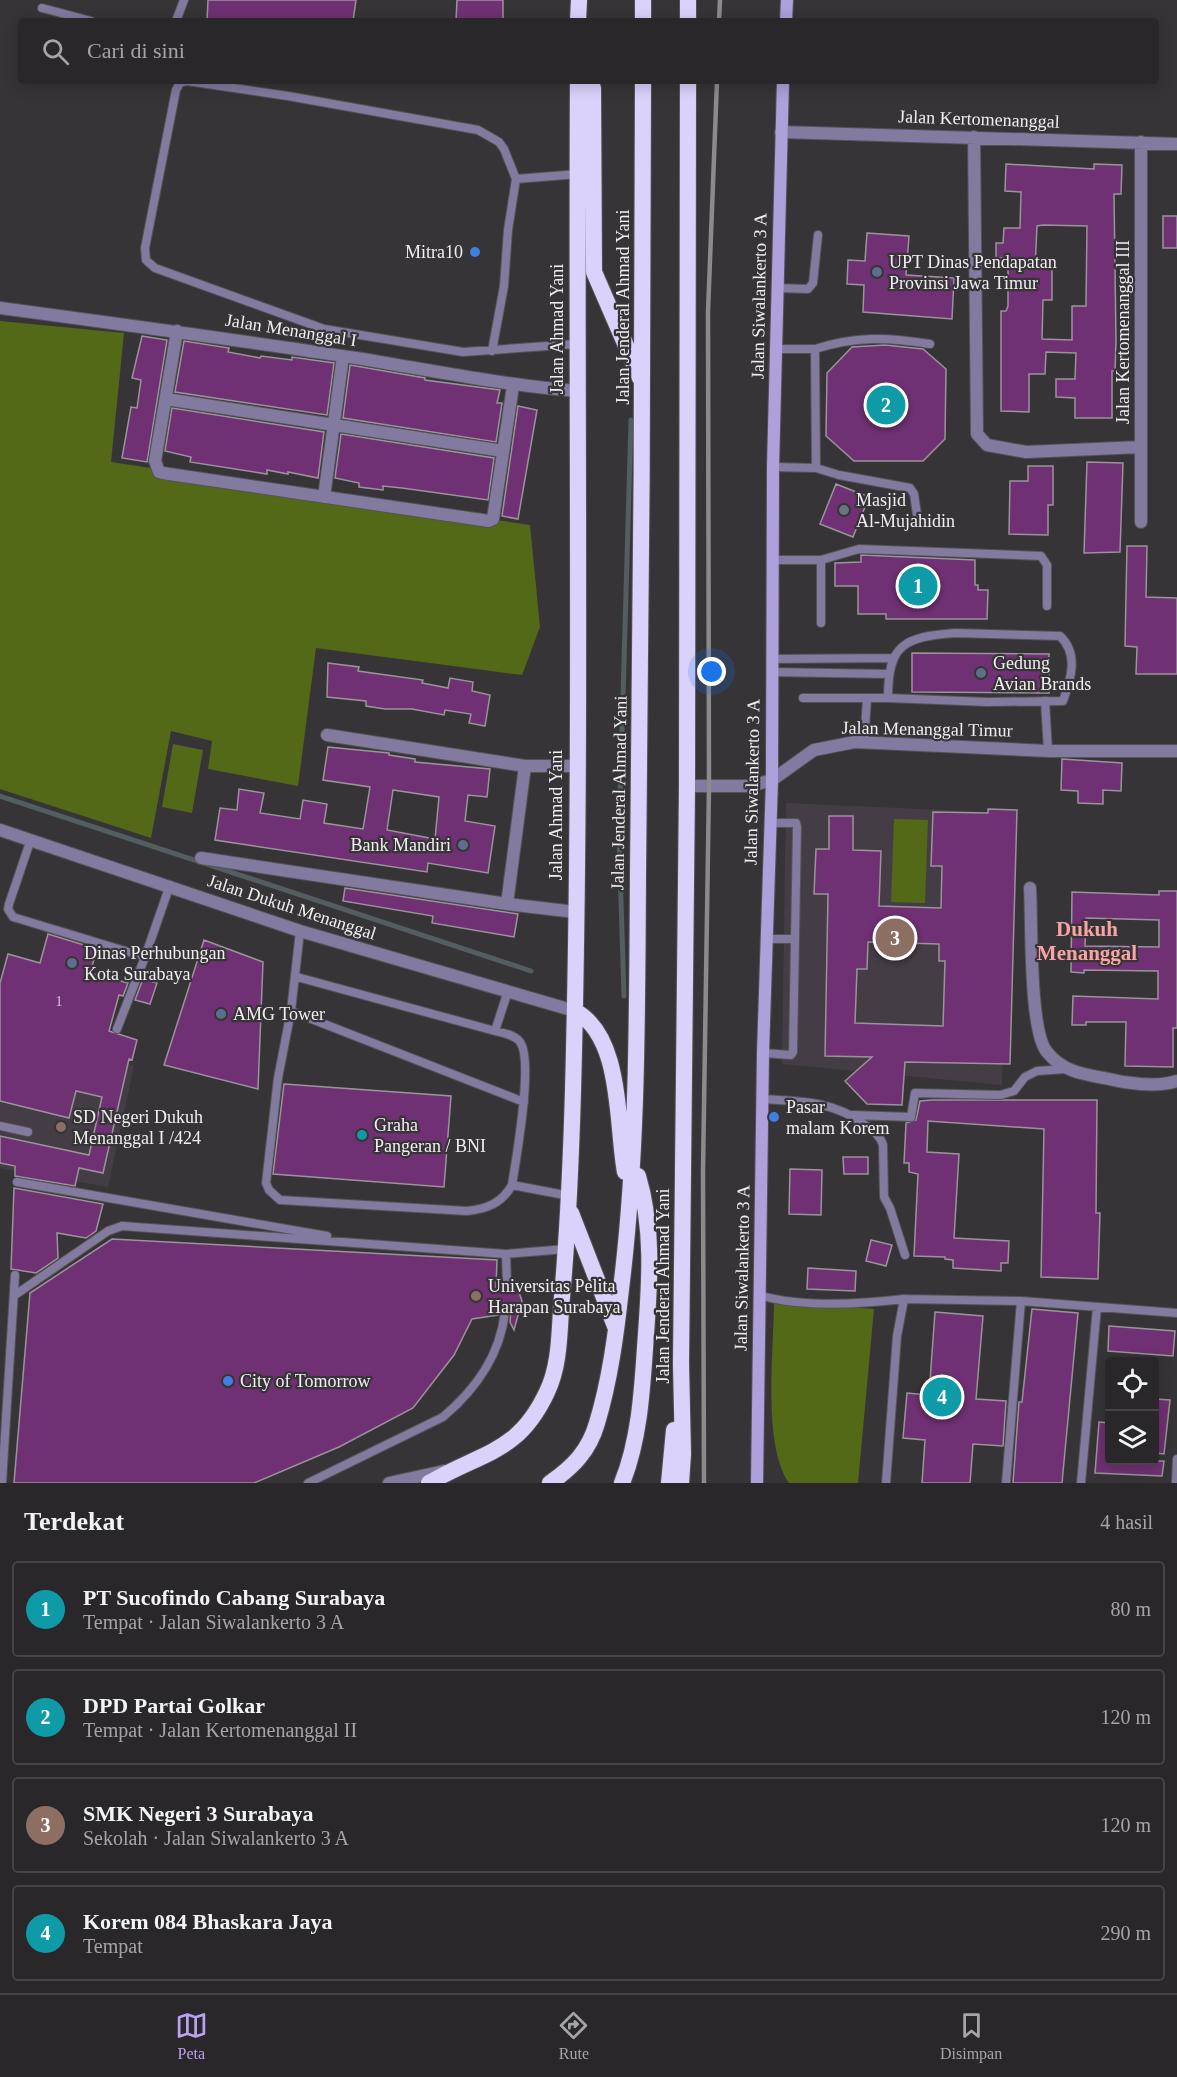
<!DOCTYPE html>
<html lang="id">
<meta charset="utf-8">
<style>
body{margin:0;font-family:Georgia,serif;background:#353336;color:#f1f3f6}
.controls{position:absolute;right:18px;bottom:18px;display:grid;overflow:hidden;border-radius:6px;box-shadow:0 3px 15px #0003}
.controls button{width:54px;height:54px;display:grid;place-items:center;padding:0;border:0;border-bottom:2px solid #454447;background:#29272a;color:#f1f3f6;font:30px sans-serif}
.you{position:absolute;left:712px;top:672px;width:21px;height:21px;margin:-15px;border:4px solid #fff;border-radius:50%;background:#1a73e8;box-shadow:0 0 0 9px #1a73e833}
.badge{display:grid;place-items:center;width:39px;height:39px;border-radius:50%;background:#bca0f2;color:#fff;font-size:20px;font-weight:700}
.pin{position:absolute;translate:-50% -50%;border:3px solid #fff;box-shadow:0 2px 6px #0006}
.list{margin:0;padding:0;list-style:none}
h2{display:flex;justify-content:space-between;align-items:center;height:78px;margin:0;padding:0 24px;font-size:26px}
h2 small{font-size:20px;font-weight:400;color:#a5a5a8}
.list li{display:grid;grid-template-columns:39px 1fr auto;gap:18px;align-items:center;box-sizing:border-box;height:96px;margin:0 12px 12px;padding:0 12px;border:2px solid #454447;border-radius:6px}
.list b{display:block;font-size:22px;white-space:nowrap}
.list p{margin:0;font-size:20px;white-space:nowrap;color:#a5a5a8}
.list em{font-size:20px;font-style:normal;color:#a5a5a8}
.icon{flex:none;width:33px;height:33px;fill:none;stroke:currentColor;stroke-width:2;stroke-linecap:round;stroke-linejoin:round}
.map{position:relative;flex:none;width:1177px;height:1483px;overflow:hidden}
.search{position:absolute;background:#29272a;box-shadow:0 3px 15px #0003;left:18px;right:18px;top:18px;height:66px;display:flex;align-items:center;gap:15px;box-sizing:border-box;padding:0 21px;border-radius:6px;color:#a5a5a8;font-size:22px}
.sheet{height:510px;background:#29272a}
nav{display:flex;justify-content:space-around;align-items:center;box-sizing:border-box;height:84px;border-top:2px solid #454447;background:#29272a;font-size:16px;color:#a5a5a8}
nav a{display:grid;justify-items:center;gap:3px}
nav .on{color:#bca0f2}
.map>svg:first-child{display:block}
</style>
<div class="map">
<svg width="1177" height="1483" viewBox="0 0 1177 1483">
<rect width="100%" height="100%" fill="#373438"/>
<!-- built -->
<path fill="#453d46" d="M786 803 1011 813 1002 1085 782 1064Z
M80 1053 134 1066 108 1187 0 1168V1071Z"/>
<!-- green -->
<path fill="#536917" d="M0 321 124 333 111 462 530 525 540 627 522 675 316 648 298 786 208 769 212 741 171 731 151 838 0 789Z
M173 744 203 750 192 813 162 807Z
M894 819 928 820 925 903 891 902Z
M774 1302 874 1309 858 1483H789C762 1444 774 1350 774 1302Z"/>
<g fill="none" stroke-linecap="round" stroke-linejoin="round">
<!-- stream -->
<path stroke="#525e60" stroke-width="5" d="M0 796 531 971
M624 996 619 836 631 420"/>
</g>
<!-- building -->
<path fill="#6f3173" stroke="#999499" stroke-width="1.5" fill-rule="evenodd" d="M208 0H356L353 21H207Z
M457 0H503V21H456Z
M1006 164 1094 169V164L1122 165 1121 194H1114L1116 341 1115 371H1112V418H1075V398L1056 397V379H1075L1076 353 1046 352 1045 374H1029V412L1001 411V311H1006L1008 306V266H1003V258H996V243H1003L1004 228H1020L1021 192 1005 191ZM1043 225 1087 226 1086 306H1072V340L1042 339 1043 300H1052V269H1035L1037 226Z
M1163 216H1177V248H1163Z
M867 233 909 236 906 275 954 278 952 319 863 312 864 285 847 284 848 260 865 261Z
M142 336 167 340 147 462 122 458 131 407 137 408 141 380 132 378Z
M184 341 229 348 228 352 260 358 261 356 292 360V357L334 363 327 415 175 392Z
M885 345 923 349 946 369 945 439 923 461H854L826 436 827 373 852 347Z
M350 365 425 378V380L500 390 497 403H502L496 442 343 418Z
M518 406 537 410 518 519 502 516Z
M172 408 324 432 318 478 288 472V474L267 470V474L190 462 191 457 165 451Z
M341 434 494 458 488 500 402 488 383 486V490L359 487V483L335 478Z
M1087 462 1123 463 1120 552 1084 553Z
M1028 466H1053V505H1048V535L1009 534 1010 481H1028Z
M836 484 869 497 853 537 820 524Z
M1127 546H1147L1146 597 1177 598V674H1136L1137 647 1125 646Z
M861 555 975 560V585H978V590H988L987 619H886V614H858V586H835V563L861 562Z
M912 653 1049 654V693L912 692Z
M328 663 359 667 358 671 423 680 422 683 448 688 450 678 473 682 472 691 490 695 485 726 469 723 471 714 445 710 444 715 412 709H385L366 706V701L327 697Z
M328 747 389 753V755L415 759V762L490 769 487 797 468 795 465 821 495 826 488 873 428 863 427 872 215 840 220 808 237 810 239 789 264 793 260 813 300 819 303 800 327 804 324 823 363 829 370 787 323 780ZM393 790 439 797 435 839 387 830Z
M1062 759 1122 763 1121 791 1103 790V804L1078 803V791L1061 790Z
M988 809 1017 810 1010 1064 905 1062 902 1105 867 1104 845 1081 872 1057 825 1056 828 894H814L816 849H829V816H853V850L881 851 879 906 941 908 942 866H931L933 812 988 813ZM868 942 939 944V961H945L943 1026 855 1023 857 969H867Z
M345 888 518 914 514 937 432 923 433 916 343 901Z
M1159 891H1177V1028H1173V1067L1125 1066 1126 1022H1086V1025H1072L1073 996 1158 999V971L1084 970V973L1071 972 1072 892 1159 895ZM1086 918 1159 920V947L1085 946Z
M48 934 97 949 90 973 128 983 123 996 119 995 109 1031 137 1040 132 1060 129 1059 103 1173 79 1168 75 1186 15 1176V1166L0 1163V1136L89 1155 102 1097 76 1091 69 1118 0 1101V983L8 954 40 963Z
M204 940 263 962 258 1089 164 1065Z
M143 979 157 983 150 1004 135 1000Z
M284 1084 451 1096 444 1187 273 1174Z
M932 1100H1097L1096 1213H1100L1098 1279 1041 1277 1044 1129 928 1121 927 1152 959 1154 954 1238 1009 1241 1008 1263H1001V1271L953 1268V1260L945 1259V1257L914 1256 918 1174 909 1172V1163H904L906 1123 916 1120 920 1101Z
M843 1157H868V1174H844Z
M790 1169 822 1170 821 1215 789 1214Z
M14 1188 103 1204 96 1231 86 1238 57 1233 58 1258 36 1273 11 1269Z
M112 1239 497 1260 496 1287 501 1286 508 1291 515 1281 522 1301 514 1330 510 1322 511 1310 507 1306 501 1308 498 1315 472 1319 454 1355 413 1408 339 1447 254 1483H14L30 1293Z
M871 1240 892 1245 886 1266 866 1261Z
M808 1268 856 1271 855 1291 807 1289Z
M1032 1309 1078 1313 1062 1483H1013L1019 1402H1022Z
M935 1312 983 1316 976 1399 1006 1401 1003 1446 973 1444 970 1483H922L925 1440 903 1438 907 1393 929 1395Z
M1109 1326 1175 1331 1173 1356 1108 1351Z
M1155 1399 1170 1400 1164 1454 1155 1453Z
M1099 1422 1110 1423V1461H1164L1162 1476 1095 1473Z"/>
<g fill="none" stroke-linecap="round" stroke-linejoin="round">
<defs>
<path id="service" d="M42 8 91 21
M176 21 184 0
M186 81 180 83 176 90 145 248 146 260 155 268 324 329 463 352 576 344
M187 81 288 96 478 130 499 142 504 149 516 179 508 230 504 286 492 351
M516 179 578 174
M777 288 808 289 813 283 818 235
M776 349H815L816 468 839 475 910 488 914 494 918 521
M815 349C856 336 887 337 930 344
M773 467 816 468
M772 560H821L859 549 1041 556 1047 565V606
M821 560V623
M955 633 1060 636C1079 654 1071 679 1063 701L988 702 888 698C888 644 904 637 955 633Z
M771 659 892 658
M771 672 888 674
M803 698H888
M1045 701 1048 751
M864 743 867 699
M31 839 9 904 8 909 13 917 145 957 170 885
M300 931 291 1011 524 1102
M767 939H794
M291 1011 278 1078 266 1183 269 1190 280 1200 467 1211C487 1209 502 1203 512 1185 516 1159 534 1061 520 1042 515 1035 504 1033 495 1031L297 977
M117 1029 145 957
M495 1031 508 991
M763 1053 791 1055 793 1052 797 827 796 823H771
M763 1099C800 1101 834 1101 865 1125 873 1131 880 1135 883 1145L884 1197 890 1208 905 1255
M852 1115 911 1117 915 1093 1000 1095 1014 1091 1025 1077 1037 1071 1066 1069
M0 1126 28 1132
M17 1182 327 1236
M512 1185 570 1196
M506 1254 507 1285
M15 1295 108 1231 122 1226 506 1254 566 1249
M759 1295C801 1308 861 1304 904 1299L897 1336 886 1483
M904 1299 1021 1301 1177 1313
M2 1483 15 1275
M308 1483 443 1417C476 1389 500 1356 505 1312
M1006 1483 1021 1301
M1081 1483 1097 1307
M1176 1483 1177 1459"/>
<path id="minor" d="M781 132 1177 144
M974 137 977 434 987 445 1026 452 1141 447
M0 308C119 324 238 340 356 358 430 370 502 385 577 391
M177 331 155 461 159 472 169 474 489 521 493 519 513 386
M166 399 503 451
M324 497 343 356
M1141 522V142
M327 735 525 766 507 904
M525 766H576
M687 786H750L772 780 814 750 855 742 1048 751H1177
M0 830 300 931 575 1011
M201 858 507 904 575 912
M1030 888C1032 921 1029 1031 1047 1052 1062 1071 1082 1074 1104 1078 1124 1083 1157 1088 1177 1081
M389 1483 444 1471"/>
<path id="secondary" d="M786 21 787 0
M757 1483 763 1053 772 780 773 467 783 81"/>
<path id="trunk" d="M643 0V21
M578 21 579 0
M688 21V0
M588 81 593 88 594 272 640 378
M575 1011C623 1037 616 1124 625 1172
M571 1213 615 1326
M429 1483C483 1451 518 1454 547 1392 561 1363 559 1328 562 1297 568 1229 571 1160 573 1091 582 755 576 418 578 81
M550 1483C573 1467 589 1451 597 1423 610 1380 616 1334 621 1289 638 1152 637 1013 638 875 641 610 643 346 643 81
M622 1483C639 1441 642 1393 645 1348 649 1290 655 1233 638 1176
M669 1483 674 1430
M681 1483 683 1454 681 1364 687 786 688 81"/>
</defs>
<!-- service casing -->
<use href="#service" stroke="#555256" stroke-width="10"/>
<!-- minor casing -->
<use href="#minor" stroke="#555256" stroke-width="14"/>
<!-- secondary casing -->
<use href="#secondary" stroke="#555256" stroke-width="14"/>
<!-- trunk casing -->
<use href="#trunk" stroke="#555256" stroke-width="18"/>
<!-- service -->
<use href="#service" stroke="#827a9f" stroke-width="8"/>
<!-- minor -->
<use href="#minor" stroke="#827a9f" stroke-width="12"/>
<!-- secondary -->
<use href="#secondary" stroke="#ada0db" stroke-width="12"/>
<!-- trunk -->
<use href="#trunk" stroke="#dad2fa" stroke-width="16"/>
<!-- rail -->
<path stroke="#8d8a8d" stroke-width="4.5" d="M719 21 720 0
M704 1483 703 1171 709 787 708 312 717 81"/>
</g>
<!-- markers -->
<g fill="#3f7fe0" stroke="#373438" stroke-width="2">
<circle cx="475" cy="252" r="6"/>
<circle cx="774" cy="1117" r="6"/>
<circle cx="228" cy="1381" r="6"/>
</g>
<g fill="#5c6f8a" stroke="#373438" stroke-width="2">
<circle cx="877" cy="272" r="6"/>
<circle cx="981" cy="673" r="6"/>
<circle cx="463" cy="845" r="6"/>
<circle cx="72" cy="963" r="6"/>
<circle cx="221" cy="1014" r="6"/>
</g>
<circle fill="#6b7280" stroke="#373438" stroke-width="2" cx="844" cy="510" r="6"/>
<g fill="#8d6e63" stroke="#373438" stroke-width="2">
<circle cx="61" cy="1127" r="6"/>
<circle cx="476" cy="1296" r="6"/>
</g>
<circle fill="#0f9aa8" stroke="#373438" stroke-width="2" cx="362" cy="1135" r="6"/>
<g text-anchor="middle" stroke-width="4.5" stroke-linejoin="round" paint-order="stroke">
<!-- number labels -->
<g font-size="15" fill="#d0bfd2">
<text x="59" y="1006">1</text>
</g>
<!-- street labels -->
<g font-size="18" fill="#f1eef1" stroke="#373438">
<text transform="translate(979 119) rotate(2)" y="6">Jalan Kertomenanggal</text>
<text transform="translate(759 296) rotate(-89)" y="6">Jalan Siwalankerto 3 A</text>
<text transform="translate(623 307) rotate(-90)" y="6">Jalan Jenderal Ahmad Yani</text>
<text transform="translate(557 329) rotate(-90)" y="6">Jalan Ahmad Yani</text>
<text transform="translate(291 330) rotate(9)" y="6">Jalan Menanggal I</text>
<text transform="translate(1123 332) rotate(-90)" y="6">Jalan Kertomenanggal III</text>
<text transform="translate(927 729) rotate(1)" y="6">Jalan Menanggal Timur</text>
<text transform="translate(752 782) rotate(-89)" y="6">Jalan Siwalankerto 3 A</text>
<text transform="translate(619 793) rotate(-89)" y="6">Jalan Jenderal Ahmad Yani</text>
<text transform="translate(556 815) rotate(-90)" y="6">Jalan Ahmad Yani</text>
<text transform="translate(292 907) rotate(18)" y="6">Jalan Dukuh Menanggal</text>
<text transform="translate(742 1268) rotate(-89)" y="6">Jalan Siwalankerto 3 A</text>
<text transform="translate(663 1286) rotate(-90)" y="6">Jalan Jenderal Ahmad Yani</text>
</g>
<!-- poi labels -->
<g font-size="18" fill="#f1eef1" stroke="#373438" text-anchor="start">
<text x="463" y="258" text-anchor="end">Mitra10</text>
<text x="889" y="268">UPT Dinas Pendapatan<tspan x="889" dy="21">Provinsi Jawa Timur</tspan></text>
<text x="856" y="506">Masjid<tspan x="856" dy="21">Al-Mujahidin</tspan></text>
<text x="993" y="669">Gedung<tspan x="993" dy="21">Avian Brands</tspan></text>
<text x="451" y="851" text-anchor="end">Bank Mandiri</text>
<text x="84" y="959">Dinas Perhubungan<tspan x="84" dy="21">Kota Surabaya</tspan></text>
<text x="233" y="1020">AMG Tower</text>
<text x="786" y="1113">Pasar<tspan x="786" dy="21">malam Korem</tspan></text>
<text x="73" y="1123">SD Negeri Dukuh<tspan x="73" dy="21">Menanggal I /424</tspan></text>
<text x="374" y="1131">Graha<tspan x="374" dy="21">Pangeran / BNI</tspan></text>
<text x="488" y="1292">Universitas Pelita<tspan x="488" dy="21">Harapan Surabaya</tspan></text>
<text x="240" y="1387">City of Tomorrow</text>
</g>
<!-- quarter labels -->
<g font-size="21" font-weight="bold" fill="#f8a4a3" stroke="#373438">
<text x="1087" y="936">Dukuh<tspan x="1087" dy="24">Menanggal</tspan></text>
</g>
</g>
</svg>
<div class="controls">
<button><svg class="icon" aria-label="locate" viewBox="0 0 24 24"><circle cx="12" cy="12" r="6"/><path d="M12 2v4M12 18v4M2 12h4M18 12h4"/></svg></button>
<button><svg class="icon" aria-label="layers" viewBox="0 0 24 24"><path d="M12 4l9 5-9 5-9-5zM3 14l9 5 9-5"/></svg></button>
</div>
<div class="you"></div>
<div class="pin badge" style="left:918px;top:586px;background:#0f9aa8">1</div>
<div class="pin badge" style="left:886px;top:405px;background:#0f9aa8">2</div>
<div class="pin badge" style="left:895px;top:938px;background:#8d6e63">3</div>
<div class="pin badge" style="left:942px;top:1397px;background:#0f9aa8">4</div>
<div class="search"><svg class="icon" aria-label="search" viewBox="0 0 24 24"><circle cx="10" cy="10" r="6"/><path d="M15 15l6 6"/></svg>Cari di sini</div>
</div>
<section class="sheet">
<h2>Terdekat<small>4 hasil</small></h2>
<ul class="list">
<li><span class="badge" style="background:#0f9aa8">1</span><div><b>PT Sucofindo Cabang Surabaya</b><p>Tempat · Jalan Siwalankerto 3 A</p></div><em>80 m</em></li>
<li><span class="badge" style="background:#0f9aa8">2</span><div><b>DPD Partai Golkar</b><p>Tempat · Jalan Kertomenanggal II</p></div><em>120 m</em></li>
<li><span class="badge" style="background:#8d6e63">3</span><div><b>SMK Negeri 3 Surabaya</b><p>Sekolah · Jalan Siwalankerto 3 A</p></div><em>120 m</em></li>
<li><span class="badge" style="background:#0f9aa8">4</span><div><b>Korem 084 Bhaskara Jaya</b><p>Tempat</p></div><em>290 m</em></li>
</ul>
</section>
<nav>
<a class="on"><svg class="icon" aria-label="map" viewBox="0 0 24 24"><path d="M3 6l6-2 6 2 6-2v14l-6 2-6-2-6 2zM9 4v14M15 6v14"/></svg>Peta</a>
<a><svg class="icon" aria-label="directions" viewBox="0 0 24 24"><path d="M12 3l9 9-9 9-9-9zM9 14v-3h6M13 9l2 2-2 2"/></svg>Rute</a>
<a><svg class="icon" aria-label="saved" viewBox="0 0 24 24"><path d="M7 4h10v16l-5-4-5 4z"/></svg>Disimpan</a>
</nav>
